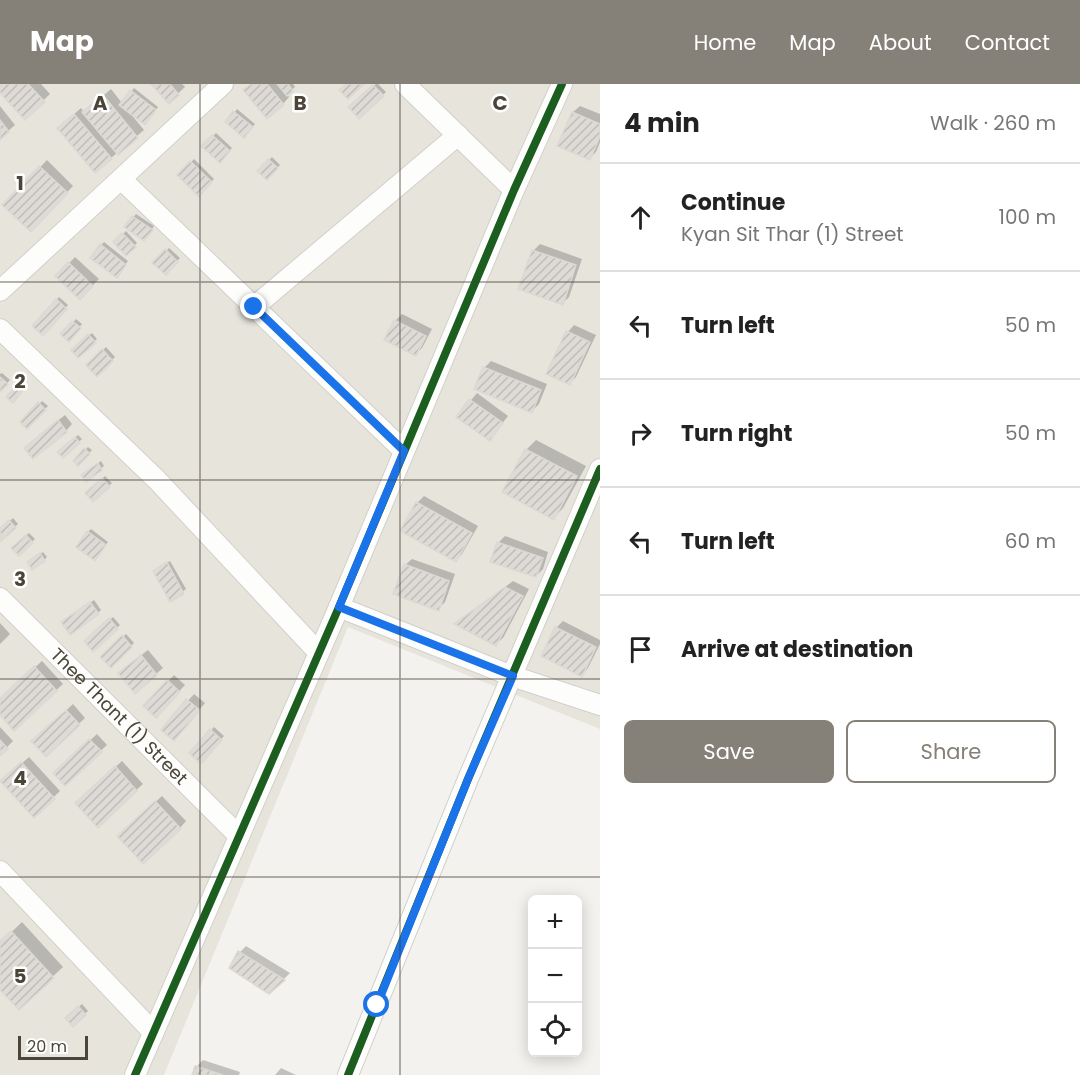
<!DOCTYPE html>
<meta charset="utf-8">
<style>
body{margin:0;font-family:Poppins,sans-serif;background:#f6f6f6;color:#222}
.controls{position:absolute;right:18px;bottom:18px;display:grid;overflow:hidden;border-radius:9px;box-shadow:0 3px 15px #0003}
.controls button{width:54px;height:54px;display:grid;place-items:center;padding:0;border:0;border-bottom:2px solid #e0e0e0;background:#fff;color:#222;font:30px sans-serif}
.scale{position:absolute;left:18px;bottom:15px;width:70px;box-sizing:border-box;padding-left:6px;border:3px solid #4b4439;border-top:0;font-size:16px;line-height:21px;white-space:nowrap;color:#4b4439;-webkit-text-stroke:4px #fff;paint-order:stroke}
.stop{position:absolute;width:18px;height:18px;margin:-14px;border:4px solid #1a73e8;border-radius:50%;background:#fff}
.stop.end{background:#1a73e8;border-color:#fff;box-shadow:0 2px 6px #0008}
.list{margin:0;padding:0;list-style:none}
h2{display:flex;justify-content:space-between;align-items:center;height:78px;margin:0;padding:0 24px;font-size:26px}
h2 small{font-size:20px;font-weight:400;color:#767676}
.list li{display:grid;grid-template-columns:39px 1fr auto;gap:18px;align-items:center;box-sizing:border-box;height:108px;padding:0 24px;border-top:2px solid #e0e0e0}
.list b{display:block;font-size:22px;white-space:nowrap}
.list p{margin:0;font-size:20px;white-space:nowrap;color:#767676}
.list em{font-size:20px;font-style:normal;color:#767676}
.actions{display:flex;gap:12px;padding:18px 24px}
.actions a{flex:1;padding:14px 0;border:2px solid #868178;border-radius:9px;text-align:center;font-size:21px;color:#868178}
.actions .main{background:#868178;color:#fff}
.icon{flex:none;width:33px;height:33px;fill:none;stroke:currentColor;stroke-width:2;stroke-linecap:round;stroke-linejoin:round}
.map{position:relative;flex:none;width:600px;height:991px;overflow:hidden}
header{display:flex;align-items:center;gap:36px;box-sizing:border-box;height:84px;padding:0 30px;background:#868178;color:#fff}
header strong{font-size:28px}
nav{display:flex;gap:33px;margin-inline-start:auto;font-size:21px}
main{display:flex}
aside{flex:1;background:#fff}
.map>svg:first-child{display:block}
</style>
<header>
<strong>Map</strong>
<nav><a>Home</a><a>Map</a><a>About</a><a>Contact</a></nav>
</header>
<main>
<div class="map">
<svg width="600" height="991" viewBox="0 0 600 991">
<defs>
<pattern id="building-hatch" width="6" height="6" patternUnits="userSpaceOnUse" patternTransform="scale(1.5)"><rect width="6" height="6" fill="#dedbd6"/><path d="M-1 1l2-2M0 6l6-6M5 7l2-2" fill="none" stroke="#c0bdb8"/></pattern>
</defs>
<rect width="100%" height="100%" fill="#f4f2ee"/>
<!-- residential -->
<path fill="#e7e4dc" d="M0 0H600V645L348 543 164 991H0Z"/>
<!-- shadow -->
<path fill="#0003" d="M3 0H41L50 10 25 34 0 7V3Z
M153 0H182L185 3 169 18Z
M252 0H293L295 3 287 10 289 13 283 20Z
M376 0H378L386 8 359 32 350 23Z
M134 4 158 23 148 36 130 29 144 46 111 74 65 38 81 24 84 28 111 5 122 19Z
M0 22 15 41 0 54Z
M580 22 600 30V58L596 68 589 75 559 61 573 28Z
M237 25 255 40 244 52 235 28Z
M216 49 232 64 220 77 203 62Z
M272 73 280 81 267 94 259 87Z
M194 75 214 95 199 110 179 91Z
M47 76 73 102 31 146 4 121Z
M136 130 154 142 147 153 126 142Z
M126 147 137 159 126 170 115 158Z
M104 158 128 177 119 189 101 161Z
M540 160 582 175 569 213 563 219 533 167Z
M169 164 180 174 165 189 154 179Z
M75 173 99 195 80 214 57 192Z
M59 213 68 221 43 250 34 242Z
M402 230 432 245 422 264 416 270 395 237Z
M76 235 82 240 69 256 62 250Z
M574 241 596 251 576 293 570 299 548 289 568 248Z
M92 249 97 255 78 272 73 266Z
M106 263 115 273 97 291 88 281Z
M491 277 547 300 539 320 532 327 484 284Z
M2 289 10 296 0 307V290Z
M19 301 24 305 13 317 8 313Z
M477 309 508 332 490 355 458 332Z
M42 317 48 322 27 343 22 338Z
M65 331 72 340 66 347 32 357Z
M78 351 82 355 63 372 59 368Z
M536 356 586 382 563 424 554 434 504 408 526 366Z
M88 363 92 366 78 380 75 377Z
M101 377 104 382 86 396V388Z
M105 392 112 399 93 416 87 409Z
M424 412 478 442 462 470 456 477 402 447 417 419Z
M13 434 18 440 2 455 0 446Z
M91 445 108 458 98 472 88 448Z
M29 449 35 455 19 470 13 464Z
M505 452 548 468 543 485 536 492 498 459Z
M43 468 47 473 44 476H32Z
M412 475 455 490 445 518 438 525 405 481Z
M170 477 186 505 171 516 155 487Z
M513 497 529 505 503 554 496 560 456 540Z
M94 516 101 526 98 529 66 536Z
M113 533 120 541 93 565 86 557Z
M563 537 600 556V560L588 584 582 591 556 544Z
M0 539 10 550 0 560Z
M126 550 134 559 111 582 102 573Z
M148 566 163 584 156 590 126 583Z
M42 577 63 600 14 645 0 629V615Z
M174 591 185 601 156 632 145 622Z
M194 610 205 619 181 648 163 645Z
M73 620 85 634 46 671 33 658Z
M0 643 13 657 0 670Z
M214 643 224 652 201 678 191 669Z
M97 650 107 661 65 700 55 689Z
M29 673 60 707 34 732 9 691Z
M122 677 143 700 98 741 84 712Z
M162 712 186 737 180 744 126 745Z
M22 838 63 883 19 924 0 903V859Z
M246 862 290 889 284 895 240 868Z
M82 920 88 927 73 941 67 934Z
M203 976 240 988 239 991H193L196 983Z
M281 984 296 991H275Z"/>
<!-- building -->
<path fill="url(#building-hatch)" stroke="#dcd9d4" stroke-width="1.5" d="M1 0H28L45 18 25 36 0 9Z
M151 0H170L179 11 169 20Z
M251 0H267L284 21 267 35 243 6Z
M277 0H288L293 7 287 12Z
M346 0H364L348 15 339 6Z
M373 1 384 12 359 35 348 23Z
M130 6 156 26 145 41 119 21Z
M103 11 138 54 118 71 82 28Z
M233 27 253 43 244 54 225 38Z
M572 28 600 40V52L590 76 557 62Z
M74 30 112 75 95 89 57 44Z
M0 36 9 48 0 56Z
M212 51 230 67 220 79 201 62Z
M268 75 278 84 267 96 257 87Z
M190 77 212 98 199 113 177 91Z
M39 82 68 109 31 148 2 121Z
M132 132 153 146 144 157 124 143Z
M122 149 136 163 126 172 113 158Z
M100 160 126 181 117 194 90 174Z
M165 165 178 178 166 191 152 179Z
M532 166 576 181 563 221 518 205Z
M68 178 93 202 80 216 55 192Z
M56 215 67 225 43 252 32 242Z
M394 236 426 252 416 272 384 256Z
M72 237 81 244 69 258 60 250Z
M566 247 590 258 570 301 546 290Z
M88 250 96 259 78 274 71 266Z
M102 265 113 277 97 293 86 281Z
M483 283 541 306 532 329 474 305Z
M0 293 8 300 0 308Z
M15 303 22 308 13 319 6 313Z
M469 315 503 339 490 357 456 333Z
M38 318 46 326 27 345 20 338Z
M58 336 67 348 33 375 24 364Z
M75 353 80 359 63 374 57 368Z
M84 364 90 370 78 382 73 377Z
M525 365 577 392 554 436 502 408Z
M98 379 102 386 86 398 81 391Z
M102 394 110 403 93 418 85 409Z
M416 418 472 449 456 478 400 447Z
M9 436 16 444 1 457 0 444Z
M87 447 106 461 95 477 76 463Z
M26 451 33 459 19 472 11 464Z
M497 458 543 474 536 493 490 478Z
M40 469 45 477 32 486 27 478Z
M167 478 184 510 170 518 153 487Z
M404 480 449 497 439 527 393 510Z
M505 503 523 512 496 562 454 540Z
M90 518 99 530 70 551 61 538Z
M109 534 118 545 93 568 84 557Z
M555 543 596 563 582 593 541 572Z
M122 551 132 563 111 584 100 573Z
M141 571 157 591 135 610 118 589Z
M34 582 57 607 14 647 0 631V614Z
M167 596 180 608 156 634 143 622Z
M186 615 200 626 174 657 161 646Z
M66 626 80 641 46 673 31 657Z
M210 645 222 656 201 680 189 669Z
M89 655 102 668 65 702 53 689Z
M0 656 8 665 0 672Z
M21 678 55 715 34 734 0 697Z
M115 682 137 707 98 744 75 719Z
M155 717 181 745 143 780 117 752Z
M11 847 54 894 19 926 0 906V857Z
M238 867 285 896 269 910 229 884Z
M78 922 86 931 73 943 65 934Z
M195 982 223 991H192Z"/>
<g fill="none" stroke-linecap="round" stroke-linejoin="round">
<defs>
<g id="minor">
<path d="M405 0 514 106"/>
<path d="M121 95 404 367"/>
<path d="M0 207 223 0"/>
<path d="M254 223 458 51"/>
<path d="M0 245 157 396 319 569"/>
<path id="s1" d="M0 514 239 752"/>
<path d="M339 523 512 592 600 621"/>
<path d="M0 787 153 948"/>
<path d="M135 991 339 523 514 106 562 0"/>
<path d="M348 991 468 695 600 385"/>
</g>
</defs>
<!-- minor casing -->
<use href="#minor" stroke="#d2d0cb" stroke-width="22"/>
<!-- minor -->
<use href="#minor" stroke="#fdfdfc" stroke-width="20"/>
<defs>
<path id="cycleway" d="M135 991 339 523 514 106 562 0
M348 991 468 695 600 385"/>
</defs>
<!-- cycleway casing -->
<use href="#cycleway" stroke="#fff" stroke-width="11"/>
<!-- cycleway -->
<use href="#cycleway" stroke="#1b5e20" stroke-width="8"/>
</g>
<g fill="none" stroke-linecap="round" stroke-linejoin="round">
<!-- route -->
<path stroke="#1a73e8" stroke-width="8" d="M254 223 404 367 339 523 513 592 468 695 377 921"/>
</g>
<!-- grid -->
<path fill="none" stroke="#4b4439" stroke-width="1.5" stroke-opacity="0.55" d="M200 0V991M400 0V991M0 198H600M0 396H600M0 595H600M0 793H600"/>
<g text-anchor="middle" stroke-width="5" stroke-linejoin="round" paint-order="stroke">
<!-- street labels -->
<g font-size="18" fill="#4b4439" stroke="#fff">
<text dy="6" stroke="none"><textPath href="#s1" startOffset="168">Thee Thant (1) Street</textPath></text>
</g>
</g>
<g font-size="20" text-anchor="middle" font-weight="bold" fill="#4b4439" stroke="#fff" stroke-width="5" stroke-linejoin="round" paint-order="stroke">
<text x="100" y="26">A</text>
<text x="300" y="26">B</text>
<text x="500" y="26">C</text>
<text x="20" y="106">1</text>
<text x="20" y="304">2</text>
<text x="20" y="502">3</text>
<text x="20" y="701">4</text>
<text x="20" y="899">5</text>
</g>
</svg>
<div class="controls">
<button>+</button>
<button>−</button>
<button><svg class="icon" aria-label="locate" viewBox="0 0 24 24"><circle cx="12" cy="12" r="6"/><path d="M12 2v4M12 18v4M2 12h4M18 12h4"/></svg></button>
</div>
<div class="scale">20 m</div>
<div class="stop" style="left:377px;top:921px"></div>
<div class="stop end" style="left:254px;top:223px"></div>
</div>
<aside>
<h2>4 min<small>Walk · 260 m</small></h2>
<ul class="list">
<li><svg class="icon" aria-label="ahead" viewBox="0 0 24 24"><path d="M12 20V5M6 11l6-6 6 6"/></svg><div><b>Continue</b><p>Kyan Sit Thar (1) Street</p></div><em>100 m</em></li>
<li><svg class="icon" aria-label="left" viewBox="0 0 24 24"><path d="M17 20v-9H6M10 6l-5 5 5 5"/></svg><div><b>Turn left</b></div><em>50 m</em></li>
<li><svg class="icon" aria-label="right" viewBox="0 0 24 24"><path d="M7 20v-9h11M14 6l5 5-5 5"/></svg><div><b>Turn right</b></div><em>50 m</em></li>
<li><svg class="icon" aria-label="left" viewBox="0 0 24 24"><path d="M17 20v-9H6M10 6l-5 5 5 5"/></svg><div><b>Turn left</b></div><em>60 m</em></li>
<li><svg class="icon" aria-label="arrive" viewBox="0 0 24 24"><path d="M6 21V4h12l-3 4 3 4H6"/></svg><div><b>Arrive at destination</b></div></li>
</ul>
<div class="actions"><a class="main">Save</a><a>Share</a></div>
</aside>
</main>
